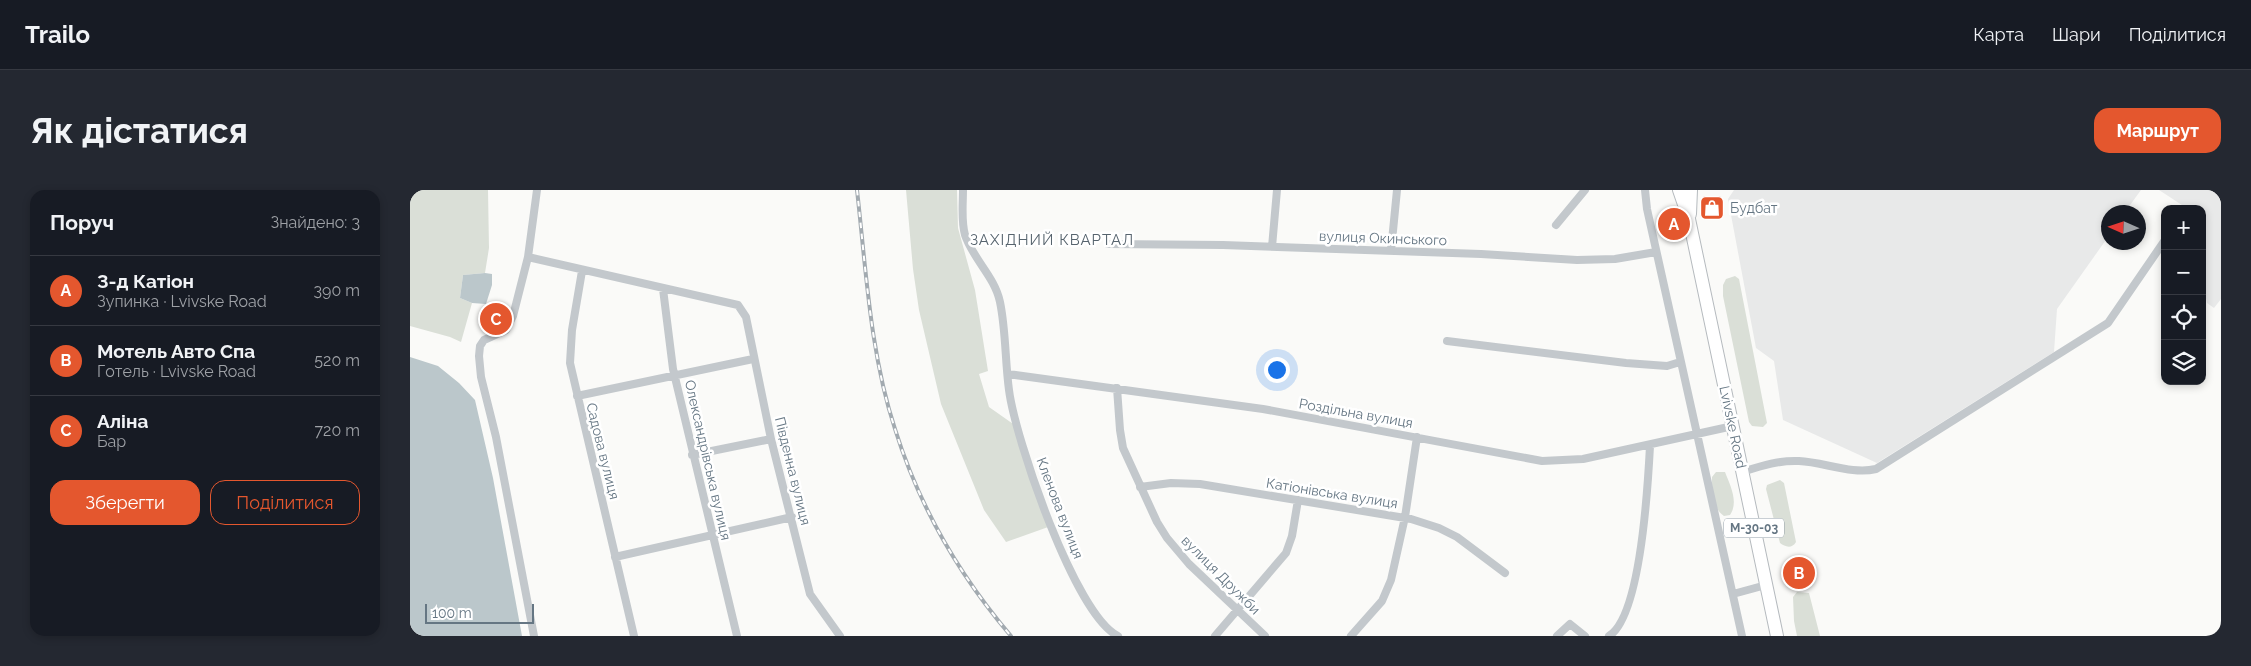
<!DOCTYPE html>
<html lang="uk">
<meta charset="utf-8">
<style>
body{margin:0;font-family:Raleway,sans-serif;background:#242831;color:#f1f3f6}
.controls{position:absolute;right:15px;top:15px;display:grid;overflow:hidden;border-radius:10px;box-shadow:0 2px 8px #0003}
.controls button{width:45px;height:45px;display:grid;place-items:center;padding:0;border:0;border-bottom:1px solid #363941;background:#171b24;color:#f1f3f6;font:25px sans-serif}
.compass{position:absolute;left:1691px;top:15px;width:45px;height:45px;border-radius:50%;background:#171b24;box-shadow:0 2px 8px #0003;rotate:273deg}
.scale{position:absolute;left:15px;bottom:12px;width:109px;box-sizing:border-box;padding-left:5px;border:2px solid #657683;border-top:0;font-size:14px;line-height:18px;white-space:nowrap;color:#657683;-webkit-text-stroke:4px #fff;paint-order:stroke}
.you{position:absolute;left:866px;top:179px;width:18px;height:18px;margin:-12px;border:4px solid #fff;border-radius:50%;background:#1a73e8;box-shadow:0 0 0 8px #1a73e833}
.badge{display:grid;place-items:center;width:32px;height:32px;border-radius:50%;background:#e4572e;color:#fff;font-size:16px;font-weight:700}
.pin{position:absolute;translate:-50% -50%;border:2px solid #fff;box-shadow:0 1px 5px #0006}
.list{margin:0;padding:0;list-style:none}
h2{display:flex;justify-content:space-between;align-items:center;height:65px;margin:0;padding:0 20px;font-size:21px}
h2 small{font-size:16px;font-weight:400;color:#9ea1a6}
.list li{display:grid;grid-template-columns:32px 1fr auto;gap:15px;align-items:center;box-sizing:border-box;height:70px;padding:0 20px;border-top:1px solid #363941}
.list b{display:block;font-size:19px;white-space:nowrap}
.list p{margin:0;font-size:16px;white-space:nowrap;color:#9ea1a6}
.list em{font-size:16px;font-style:normal;color:#9ea1a6}
.actions{display:flex;gap:10px;padding:15px 20px}
.actions a{flex:1;padding:11px 0;border:1px solid #e4572e;border-radius:15px;text-align:center;font-size:18px;color:#e4572e}
.actions .main{background:#e4572e;color:#fff}
.icon{flex:none;width:28px;height:28px;fill:none;stroke:currentColor;stroke-width:2;stroke-linecap:round;stroke-linejoin:round}
.map{position:relative;flex:none;width:1811px;height:446px;overflow:hidden;border-radius:15px}
header{display:flex;align-items:center;gap:30px;box-sizing:border-box;height:70px;padding:0 25px;background:#171b24;border-bottom:1px solid #363941}
header strong{font-size:24px}
nav{display:flex;gap:28px;margin-inline-start:auto;font-size:18px}
.intro{display:flex;align-items:center;justify-content:space-between;box-sizing:border-box;height:120px;padding:0 30px}
h1{margin:0;font-size:35px}
.button{padding:12px 22px;border-radius:15px;background:#e4572e;color:#fff;font-size:18px;font-weight:700}
main{display:flex;gap:30px;padding:0 30px}
aside{flex:1;background:#171b24;border-radius:15px;box-shadow:0 2px 8px #0003}
.map>svg:first-child{display:block}
</style>
<header>
<strong>Trailo</strong>
<nav><a>Карта</a><a>Шари</a><a>Поділитися</a></nav>
</header>
<div class="intro"><h1>Як дістатися</h1><a class="button">Маршрут</a></div>
<main>
<aside>
<h2>Поруч<small>Знайдено: 3</small></h2>
<ul class="list">
<li><span class="badge">A</span><div><b>З-д Катіон</b><p>Зупинка · Lvivske Road</p></div><em>390 m</em></li>
<li><span class="badge">B</span><div><b>Мотель Авто Спа</b><p>Готель · Lvivske Road</p></div><em>520 m</em></li>
<li><span class="badge">C</span><div><b>Аліна</b><p>Бар</p></div><em>720 m</em></li>
</ul>
<div class="actions"><a class="main">Зберегти</a><a>Поділитися</a></div>
</aside>
<div class="map">
<svg width="1811" height="446" viewBox="0 0 1811 446">
<rect width="100%" height="100%" fill="#fafaf8"/>
<!-- built -->
<path fill="#e8e9e9" d="M1324 0H1731L1715 22H1698V47L1647 119 1644 162 1467 273 1373 230 1364 171 1346 158 1318 9Z
M1749 0H1811V109L1804 118 1797 113 1792 86V19H1778Z"/>
<!-- green -->
<path fill="#dadfd7" d="M0 0H78L79 58 75 83 53 85 50 108 62 113 51 152 40 147 0 136Z
M496 0H547L548 38 565 100 578 181 569 184 579 217 606 236 641 336 596 352 574 320 531 214 509 120 503 79Z
M1325 86 1329 89 1357 233 1353 237 1342 236 1339 232 1313 106V95L1316 89Z
M1306 282H1315C1320 295 1329 312 1320 325L1314 326C1302 318 1302 300 1302 287Z
M1370 290 1374 293 1386 352C1382 359 1375 357 1370 353L1356 299 1357 295Z
M1387 402 1399 403 1410 446H1387L1384 431 1383 407Z"/>
<!-- water -->
<path fill="#bbc7cb" d="M75 83 82 84V95L76 114 62 113 50 108 53 85Z
M0 167 28 176 49 193 65 210 83 288 112 446H0Z"/>
<g fill="none" stroke-linecap="round" stroke-linejoin="round">
<defs>
<path id="primary" d="M1269 0 1279 29 1367 446
M1280 24 1281 0"/>
</defs>
<!-- primary casing -->
<use href="#primary" stroke="#b5babe" stroke-width="14"/>
<!-- minor -->
<path stroke="#c3c8cc" stroke-width="8" d="M553 0C553 15 551 31 555 45 563 69 585 87 590 112 596 141 595 171 599 200 605 248 665 425 708 446
M1235 0 1237 19 1332 446
M1146 35 1175 0
M698 54 813 55 1071 64 1167 70 1205 69 1246 62
M862 57 867 0
M981 61 987 0
M118 67 328 115 336 127 361 249 400 404 430 446
M172 81 162 140 160 173 224 446
M253 99 263 179 327 446
M1037 151 1216 173 1257 176 1270 172
M598 184 853 219 1132 271 1173 269 1323 236
M707 198 710 240 713 258 747 332 757 348 779 374 855 446
M167 206 343 169
M282 265 361 249
M1332 282C1351 276 1369 270 1389 271 1414 272 1442 285 1466 279L1698 133 1755 50
M730 297 761 293 790 294 1001 329 1029 338 1047 347 1095 383
M205 367 382 327
M1323 404 1356 395
M124 446 86 247 71 187 69 166 70 156 74 150 96 140 103 126 118 67 127 0
M805 446 876 363 882 346 888 310
M941 446 972 411 981 390 995 327 1007 247
M1147 446 1160 434 1175 446
M1199 446C1231 426 1238 294 1240 256"/>
<!-- primary -->
<use href="#primary" stroke="#fff" stroke-width="12"/>
<defs>
<path id="rail" d="M447 0C456 79 460 163 485 239 509 316 549 385 601 446"/>
</defs>
<!-- rail casing -->
<use href="#rail" stroke="#a2aab0" stroke-width="4"/>
<!-- rail -->
<use href="#rail" stroke="#fff" stroke-width="2" stroke-dasharray="5.5" stroke-linecap="butt"/>
</g>
<!-- icons -->
<defs>
<symbol id="shop-square" viewBox="-11 -11 22 22"><rect x="-9" y="-9" width="18" height="18" rx="4" fill="#e4572e" stroke="#fff"/><path d="M-5-2.5h2.3a2.7 3.5 0 0 1 5.4 0H5L5.5 6h-11ZM-1.5-2.5h3a1.5 2.3 0 0 0-3 0Z" fill="#fff"/></symbol>
</defs>
<g fill-rule="evenodd">
<use href="#shop-square" x="1288" y="4" width="28" height="28"/>
</g>
<g text-anchor="middle" stroke-width="5" stroke-linejoin="round" paint-order="stroke">
<!-- shield labels -->
<rect fill="#fff" stroke="#939fa8" stroke-width="1" x="1314" y="328.5" width="60" height="19" rx="4"/>
<g font-size="12" font-weight="bold" fill="#657683">
<text x="1344" y="342">М-30-03</text>
</g>
<!-- poi labels -->
<g font-size="14" fill="#657683" stroke="#fff" text-anchor="start">
<text x="1320" y="23">Будбат</text>
</g>
<!-- street labels -->
<g font-size="14" fill="#657683" stroke="#fff">
<text transform="translate(973 48) rotate(2)" y="5">вулиця Окинського</text>
<text transform="translate(946 223) rotate(10)" y="5">Роздільна вулиця</text>
<text transform="translate(1323 237) rotate(78)" y="5">Lvivske Road</text>
<text transform="translate(193 261) rotate(76)" y="5">Садова вулиця</text>
<text transform="translate(298 270) rotate(77)" y="5">Олександрівська вулиця</text>
<text transform="translate(383 281) rotate(76)" y="5">Південна вулиця</text>
<text transform="translate(922 303) rotate(9)" y="5">Катіонівська вулиця</text>
<text transform="translate(650 318) rotate(69)" y="5">Кленова вулиця</text>
<text transform="translate(811 385) rotate(45)" y="5">вулиця Дружби</text>
</g>
<!-- neighbourhood labels -->
<g font-size="15" letter-spacing="1" fill="#57646e" stroke="#fff">
<text x="642" y="55">ЗАХІДНИЙ КВАРТАЛ</text>
</g>
</g>
</svg>
<div class="controls">
<button>+</button>
<button>−</button>
<button><svg class="icon" aria-label="locate" viewBox="0 0 24 24"><circle cx="12" cy="12" r="6"/><path d="M12 2v4M12 18v4M2 12h4M18 12h4"/></svg></button>
<button><svg class="icon" aria-label="layers" viewBox="0 0 24 24"><path d="M12 4l9 5-9 5-9-5zM3 14l9 5 9-5"/></svg></button>
</div>
<svg class="compass" viewBox="-18 -18 36 36"><path d="M0-13l5 13h-10z" fill="#e53935"/><path d="M0 13l5-13h-10z" fill="#9ea1a6"/></svg>
<div class="scale">100 m</div>
<div class="you"></div>
<div class="pin badge" style="left:1264px;top:34px">A</div>
<div class="pin badge" style="left:1389px;top:383px">B</div>
<div class="pin badge" style="left:86px;top:129px">C</div>
</div>
</main>
